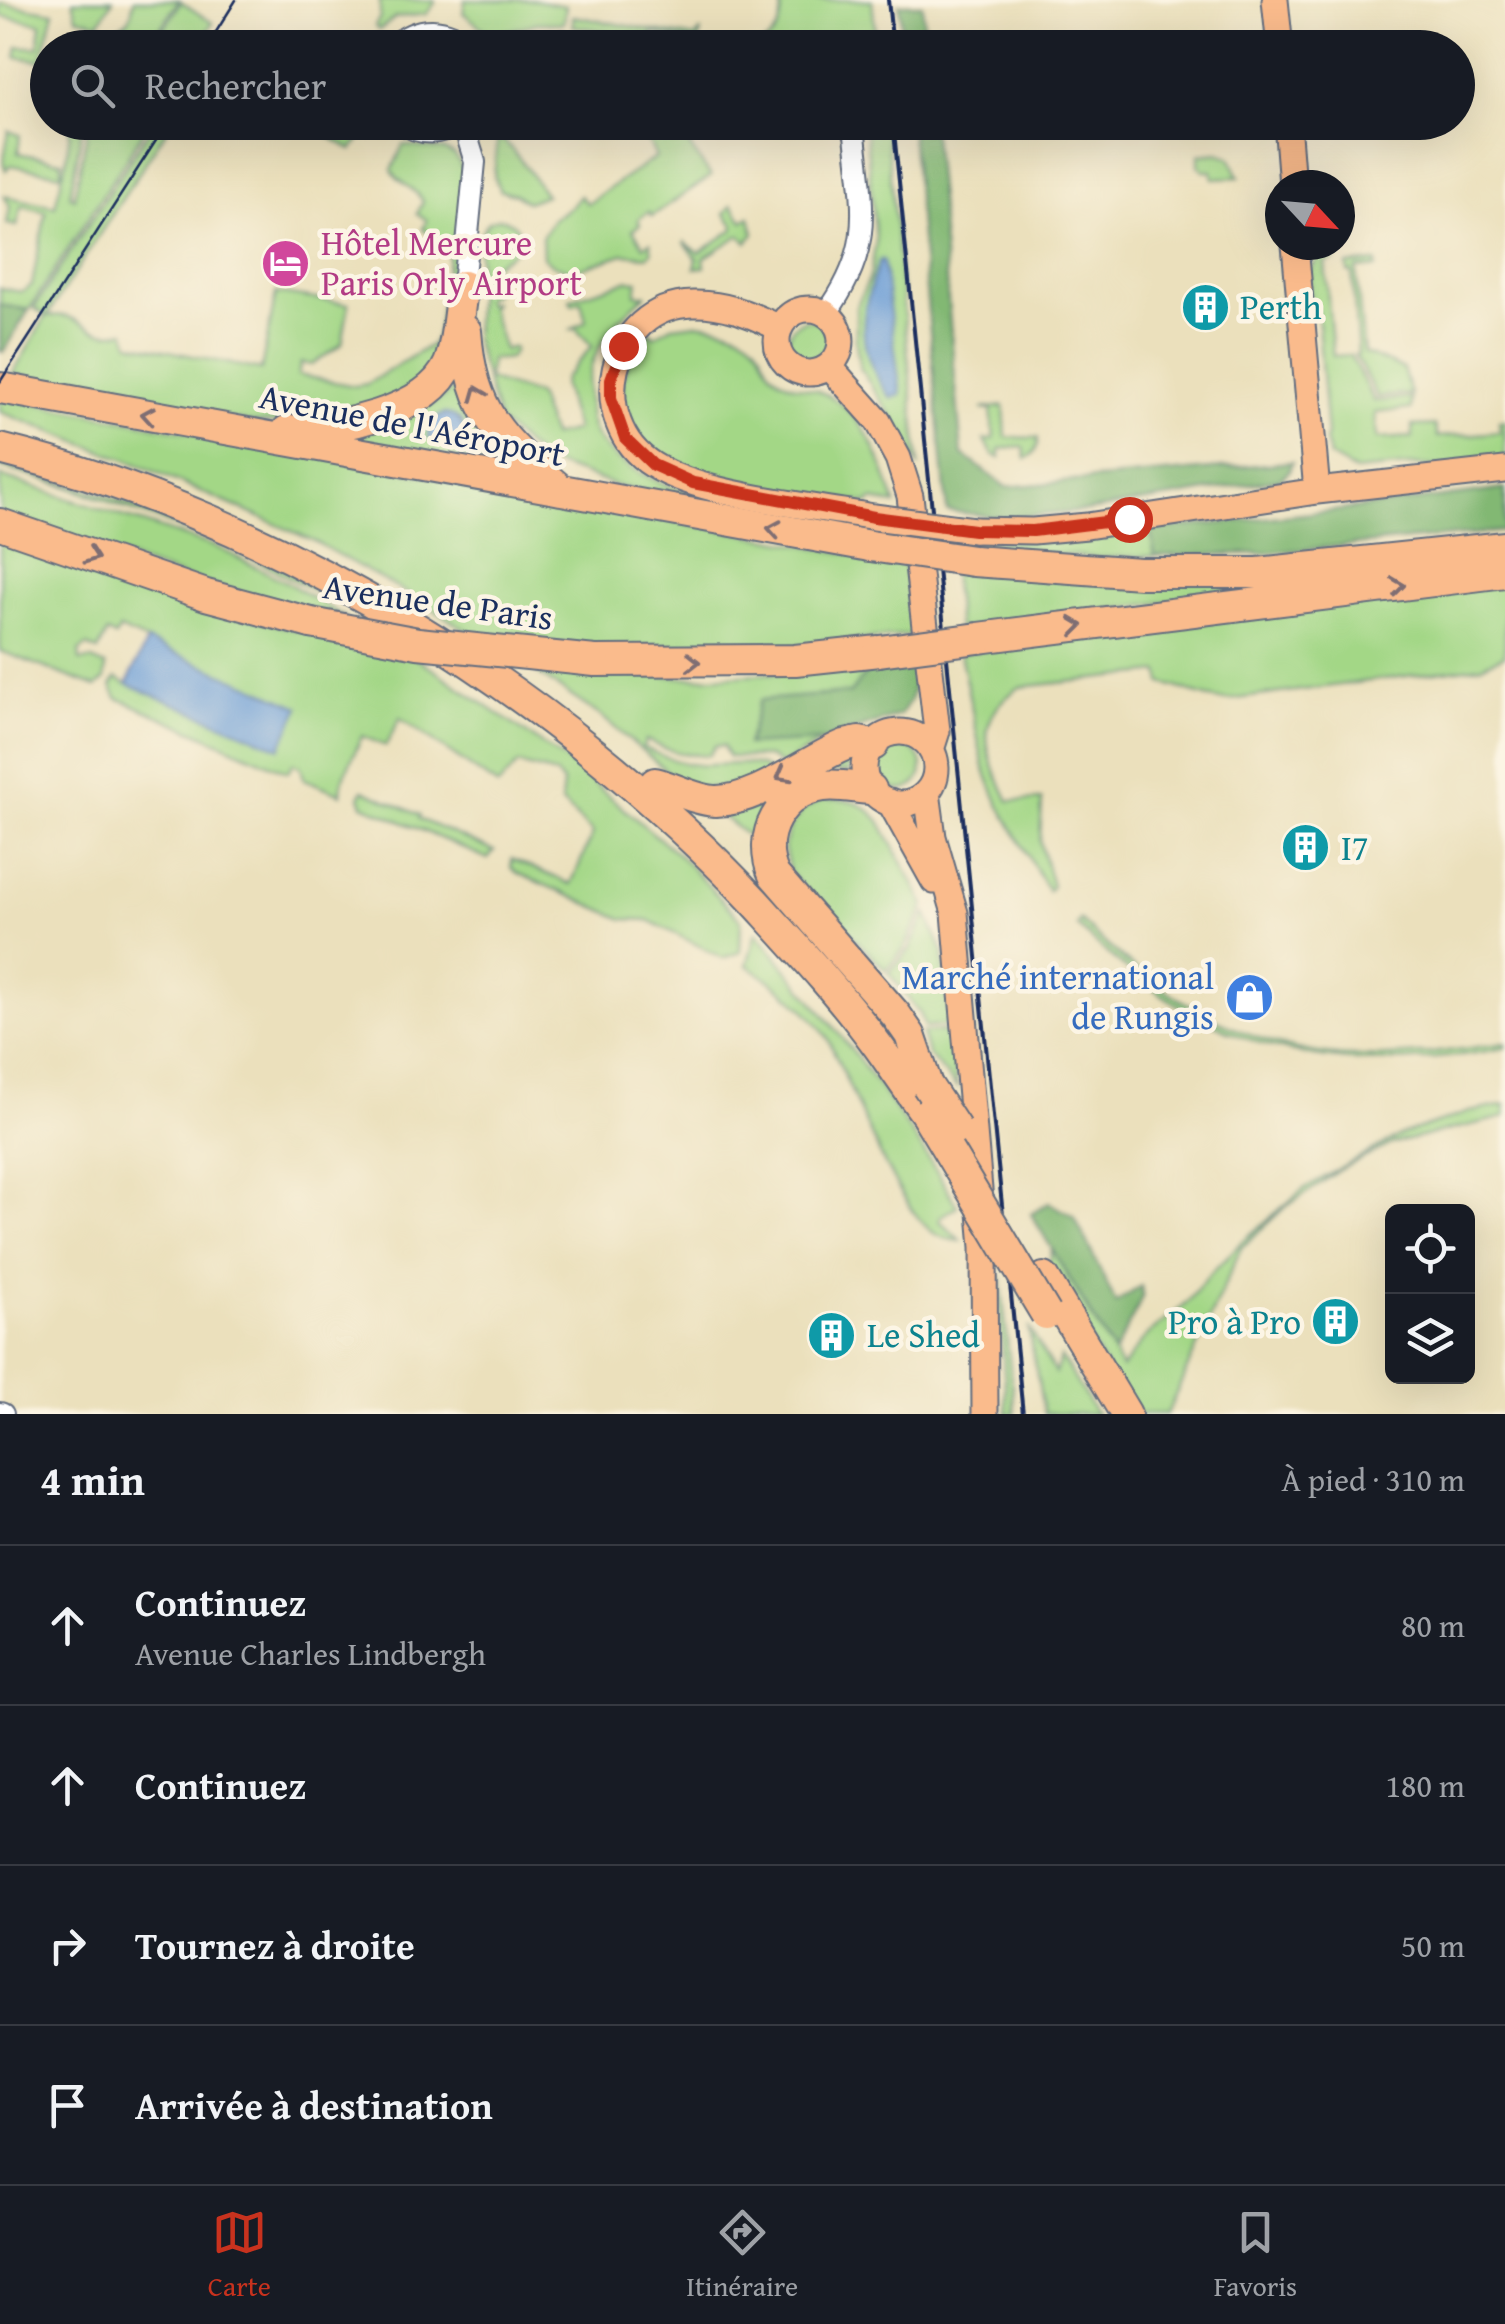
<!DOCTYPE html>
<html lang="fr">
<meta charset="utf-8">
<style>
body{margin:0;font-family:"Gentium Book Plus",serif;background:#242831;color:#f1f3f6}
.controls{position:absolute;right:30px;bottom:30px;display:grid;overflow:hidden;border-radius:15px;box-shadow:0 10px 40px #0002}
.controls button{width:90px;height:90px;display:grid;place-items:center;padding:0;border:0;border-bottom:2px solid #363941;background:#171b24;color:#f1f3f6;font:50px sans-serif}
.compass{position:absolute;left:1265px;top:170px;width:90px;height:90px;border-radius:50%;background:#171b24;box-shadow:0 10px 40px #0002;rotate:116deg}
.stop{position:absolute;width:30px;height:30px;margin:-22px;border:8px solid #c8321e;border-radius:50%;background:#fff}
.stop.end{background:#c8321e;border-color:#fff;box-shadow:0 2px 10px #0008}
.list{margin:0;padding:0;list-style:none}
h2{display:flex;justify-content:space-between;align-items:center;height:130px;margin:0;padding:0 40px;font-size:42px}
h2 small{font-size:32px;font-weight:400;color:#9ea1a6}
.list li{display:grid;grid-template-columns:65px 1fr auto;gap:30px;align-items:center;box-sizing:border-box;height:160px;padding:0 40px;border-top:2px solid #363941}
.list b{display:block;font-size:38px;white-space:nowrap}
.list p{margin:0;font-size:32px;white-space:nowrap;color:#9ea1a6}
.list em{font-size:32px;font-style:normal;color:#9ea1a6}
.icon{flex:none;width:55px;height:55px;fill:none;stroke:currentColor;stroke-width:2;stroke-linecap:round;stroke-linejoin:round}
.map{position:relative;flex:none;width:1505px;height:1414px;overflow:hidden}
.search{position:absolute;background:#171b24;box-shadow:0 10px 40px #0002;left:30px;right:30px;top:30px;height:110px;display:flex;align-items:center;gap:25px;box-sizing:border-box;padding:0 35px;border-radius:55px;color:#9ea1a6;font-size:38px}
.sheet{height:770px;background:#171b24}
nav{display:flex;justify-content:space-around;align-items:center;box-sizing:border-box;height:140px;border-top:2px solid #363941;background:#171b24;font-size:28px;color:#9ea1a6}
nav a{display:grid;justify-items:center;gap:5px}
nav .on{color:#c8321e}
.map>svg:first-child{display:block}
</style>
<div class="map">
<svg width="1505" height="1414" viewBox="0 0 1505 1414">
<rect width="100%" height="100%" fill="#fcf5e5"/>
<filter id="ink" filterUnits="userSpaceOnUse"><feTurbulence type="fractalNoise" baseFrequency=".01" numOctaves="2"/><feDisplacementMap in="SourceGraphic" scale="20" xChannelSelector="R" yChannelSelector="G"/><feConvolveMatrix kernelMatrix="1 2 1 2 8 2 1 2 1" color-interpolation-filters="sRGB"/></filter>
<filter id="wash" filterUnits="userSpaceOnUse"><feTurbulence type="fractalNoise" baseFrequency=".0048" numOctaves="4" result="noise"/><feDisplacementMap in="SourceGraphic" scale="40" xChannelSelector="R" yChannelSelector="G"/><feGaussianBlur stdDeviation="2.25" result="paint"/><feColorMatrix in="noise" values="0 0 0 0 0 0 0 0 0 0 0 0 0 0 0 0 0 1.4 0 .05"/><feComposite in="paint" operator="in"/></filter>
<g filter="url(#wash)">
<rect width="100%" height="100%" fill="#ebe0bc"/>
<!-- green -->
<path fill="#a3d786" stroke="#5f8372" stroke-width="2.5" d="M73 0H113L99 23 77 17Z
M134 0H179L148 47H136V42L119 32V26C135 19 130 12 134 0Z
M380 0H434L435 3 426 14 395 18 379 30 375 26 380 17Z
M465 0H534L566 6 564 23H537L491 35 463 13Z
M780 0H872L877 47H758C777 37 785 22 780 0Z
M181 2 213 23 197 47H152Z
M0 3 54 12 41 61 16 57 18 46 38 48 41 24 0 16Z
M573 16 695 38 701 31 698 43 652 33 650 38 573 26Z
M71 123H83L70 196 74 198 89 123H149L29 310 0 305V288L22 292 32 285 46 212 22 206 17 226 7 224 10 206 4 196 55 206 66 161Z
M154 123H171L47 316C53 316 60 315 65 316 88 322 95 339 125 331L130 343 261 370 276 293 349 304 342 344 312 365 301 363 298 375 355 386 367 384 432 344 437 334 450 246 423 229 427 220 417 214 423 202C417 188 398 184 392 170L403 145 444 150 455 155 464 170 462 213 444 364 389 408 278 423 247 422 13 374 46 316 34 308Z
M307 123H370L352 150Z
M499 123H504L503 140C519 155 531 175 546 195L527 202 515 194 500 191 494 177Z
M656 123H673L711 176 652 216 649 212 638 219 640 224 633 230 644 246 650 242 652 252 648 256 623 254 573 271 551 264 543 257 542 237 553 219 571 207 580 196 588 204C611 186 634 173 656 157L648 141Z
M865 123H885L919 467 901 431 860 368 856 344V307L870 277 876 241Z
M9 131 20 135 18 153 62 161 61 174 10 165 6 170 3 163Z
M1218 153 1230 157 1239 177 1213 178 1212 171H1204L1199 166V155Z
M732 205 743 221 750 217 754 234 747 242 740 235 704 258 705 267 695 268 697 259 684 241 699 253 733 230 734 225 725 213Z
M499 218C513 220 529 234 516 249 511 255 500 260 494 264L490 278 494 293 485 297 487 305 495 302 490 307 504 350 513 347 514 351 509 359H491L487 379 537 395 552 436 576 430 563 386 564 379 592 346 576 329H572L586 321 581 302 572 304 570 299 629 280 638 281 636 294 645 295C615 321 584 355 588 398 589 415 589 428 600 442 647 503 820 521 897 536L620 487 544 461 499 422 474 339 480 235 488 222Z
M1323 251H1329L1335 259 1325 263 1333 356 1350 355 1374 401 1411 398V409L1375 413 1377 439 1413 437 1412 426 1435 425 1438 437 1500 432 1499 421H1505V464L1458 468 1418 465 1355 471 1330 457 1325 441 1327 435 1317 311 1310 304V270Z
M1376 262V267L1356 269 1364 353 1403 369 1411 394 1377 397 1355 355 1358 354 1352 273 1348 272 1347 265Z
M788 341a21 21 0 1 1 42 0a21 21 0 1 1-42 0Z
M696 323C716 325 748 330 759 349 765 358 766 368 775 375 788 387 802 386 818 391 864 408 883 462 895 504L871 500 869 504C811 494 718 486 667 461 636 446 615 404 625 371 629 356 641 344 650 332L654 336 672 326Z
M464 381 505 455 497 467 301 437 433 404Z
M0 397 906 564 913 635 698 655 482 640 410 595 310 539 144 467 0 412Z
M1004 406 1006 437 1038 438C1038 447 1034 455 1026 459L1024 447 1000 449V458L994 455 984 440 994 439 991 410 982 409Z
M0 463 98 493 201 531 331 589 334 601 223 543 65 486 0 467Z
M0 476 216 547 288 583 347 618 205 584 0 515Z
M1150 530 1155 556 1098 558 963 546 962 539 1051 541Z
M0 538 128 590 415 657 571 764 680 856 741 920 740 952 723 958 648 920 623 919 517 873 511 867 512 859 571 884 593 833 561 802 563 783 556 774 518 764 498 786 400 718 386 746 362 736 342 781 341 794 304 779 301 767 293 763 288 772 117 698 111 686 116 678 127 684 300 708 120 629 115 637 107 633 98 651 87 646 79 651 80 661 92 660 106 666 105 679 96 687 0 651Z
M952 570 1406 571 958 629Z
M1505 584V655L1481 666 1228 700C1202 700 1186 688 1162 683L1160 672 1020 687C969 721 987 755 1009 801L1042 800 1040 842 1052 886 1048 891 998 803 984 768 960 653Z
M871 667 850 693 823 741 781 765 769 757H729L723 746H715L709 755C685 757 667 750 646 740L643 747C660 756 678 763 698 765 717 767 757 758 769 771L751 787 687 788 601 716 531 669 697 678Z
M878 768a22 22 0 1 1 44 0a22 22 0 1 1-44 0Z
M852 755 848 773 826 770 758 844 718 813Z
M363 790 420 815 419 819 494 851 488 859 363 805 360 797Z
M823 799C848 799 863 801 880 821L925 905 905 948 886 970 790 874 784 847 790 827 804 809Z
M926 913 943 952 950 1025 925 1028 921 1015 889 973 910 949Z
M1080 920C1152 991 1248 1053 1353 1056 1404 1058 1455 1050 1505 1043V1048C1324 1082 1211 1052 1077 926Z
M756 932C829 1020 901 1107 957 1206L940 1217V1221L961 1241C950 1240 940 1238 931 1231 893 1200 851 1087 828 1039 807 1007 779 986 747 965Z
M951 1030 957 1088 928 1054 922 1033Z
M1505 1105V1117L1392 1144 1340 1170 1283 1209 1241 1248 1167 1414H1133L1048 1269 1052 1250 1122 1368 1145 1337 1186 1304 1207 1277 1246 1238 1305 1188 1401 1135 1469 1112Z
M997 1272 1001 1279 1015 1414H1007Z
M1028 1326 1055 1373 1061 1357 1096 1414H1044Z"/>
<!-- forest -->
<path fill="#82b873" stroke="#4e7468" stroke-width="2.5" d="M899 4H922L926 47H903Z
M910 123H932L962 454 1006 487 1292 462 1289 471 1280 479 1087 511 1003 518 947 511Z
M0 305 29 310 3 352 0 351Z
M1505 489V531L1267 553 1155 556 1150 530 1341 510Z
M914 658 915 680 910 701 900 715 823 741 747 745 760 700 850 693 871 667Z
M1049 1203 1074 1216 1116 1303 1141 1286 1143 1297 1114 1353 1031 1214Z"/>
<!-- water -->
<path fill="#6c9dd6" stroke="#44669a" stroke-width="2.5" d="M880 260H883L901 395 891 398C854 351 859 313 880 260Z
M443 414C458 414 464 423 465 436L461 443H438L428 437 429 423Z
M147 641 300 707 280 748 127 684Z"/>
</g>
<g filter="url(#ink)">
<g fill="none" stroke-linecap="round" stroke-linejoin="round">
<defs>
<path id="minor" d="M391 48C417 23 447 25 472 48
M522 48C555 36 582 41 615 48
M400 122C421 137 442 135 464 122
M463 286 475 162 463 123
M826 314C874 248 863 210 855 135L849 122
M0 1413 3 1414"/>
<path id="major" d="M1275 0 1280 48
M1287 122 1292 185
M1295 245 1317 491
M777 341a32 32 0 1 1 64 0a32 32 0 1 1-64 0Z
M780 328C751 315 726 303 693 304 608 306 584 422 653 465 702 496 814 506 874 517
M829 366 878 421 898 458 910 496 937 731 931 750
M974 530 1033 531 1087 526 1317 491 1505 470
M864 768a36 36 0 1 1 72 0a36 36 0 1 1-72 0Z
M927 792 933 837 955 913 984 1247 985 1414
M890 802 934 881"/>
<path id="highway" d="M466 331C472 413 500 439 561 490
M0 388 870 546
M287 431C335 429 428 413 449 364 458 341 458 310 463 286
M0 449C277 517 561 695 755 902 797 948 841 995 878 1046 894 1068 909 1091 926 1114
M0 524 206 595 311 623
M973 561 1140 573H1258L1505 547
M979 638 1505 572
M595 661 795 660 879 651
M655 783C675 788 695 800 715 801 756 802 806 761 845 745L859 742 873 745
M871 789C855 788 840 784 823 786 780 792 756 835 774 875L896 1015 910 1035 927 1085
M1044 1278 1126 1414"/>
</defs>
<!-- minor casing -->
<use href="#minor" stroke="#646d7f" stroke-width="24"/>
<!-- major casing -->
<use href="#major" stroke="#646d7f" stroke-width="29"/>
<!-- highway casing -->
<use href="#highway" stroke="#646d7f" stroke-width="34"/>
<!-- minor -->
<use href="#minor" stroke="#fff" stroke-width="20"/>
<!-- major -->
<use href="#major" stroke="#fabb8c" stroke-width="25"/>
<!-- highway -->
<use href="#highway" stroke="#fabb8c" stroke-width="30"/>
<!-- tram -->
<path stroke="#1b2f5e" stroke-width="2.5" d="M206 48 236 0
M0 382 168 122"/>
<!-- rail -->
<path stroke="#1b2f5e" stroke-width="4" d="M888 0 893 48
M893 122 1023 1414"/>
<defs>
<path id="major-bridge" d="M874 517 974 530"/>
<path id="highway-bridge" d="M870 546 973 561
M311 623 418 643 595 661
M879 651 979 638
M927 1085 956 1129
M926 1114 1046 1314"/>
</defs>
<!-- major-bridge casing -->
<use href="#major-bridge" stroke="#646d7f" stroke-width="29" stroke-linecap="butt"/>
<!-- highway-bridge casing -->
<use href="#highway-bridge" stroke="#646d7f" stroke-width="34" stroke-linecap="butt"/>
<!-- major-bridge -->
<use href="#major-bridge" stroke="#fabb8c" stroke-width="25"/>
<!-- highway-bridge -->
<use href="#highway-bridge" stroke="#fabb8c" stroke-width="30"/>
</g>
<!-- one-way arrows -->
<defs><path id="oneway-chevron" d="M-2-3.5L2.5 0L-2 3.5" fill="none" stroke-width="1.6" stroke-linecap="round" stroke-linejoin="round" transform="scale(2.5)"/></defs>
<g stroke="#7f6e73">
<use href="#oneway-chevron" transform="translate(478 393) rotate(-112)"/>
<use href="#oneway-chevron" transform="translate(148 415) rotate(-170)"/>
<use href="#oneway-chevron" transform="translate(774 529) rotate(-170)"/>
<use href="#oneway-chevron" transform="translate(92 556) rotate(19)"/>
<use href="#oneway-chevron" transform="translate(1398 586) rotate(-7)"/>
<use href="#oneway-chevron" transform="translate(1076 626) rotate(-7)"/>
<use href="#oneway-chevron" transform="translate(693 662)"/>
<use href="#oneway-chevron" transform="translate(783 775) rotate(151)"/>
</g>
</g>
<g fill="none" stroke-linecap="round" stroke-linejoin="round" filter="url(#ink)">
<!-- route -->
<path stroke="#c8321e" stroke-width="12" d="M623 346 611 379V398L625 438 653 465 693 483 874 517 974 530 1033 531 1129 519"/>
</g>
<!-- icons -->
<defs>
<symbol id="hotel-disc" viewBox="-11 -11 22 22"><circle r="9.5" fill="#d1479c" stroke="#fcf5e5"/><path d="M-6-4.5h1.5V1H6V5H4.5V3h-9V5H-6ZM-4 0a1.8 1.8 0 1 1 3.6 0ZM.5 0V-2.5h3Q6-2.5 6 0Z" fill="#fff"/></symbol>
<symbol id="building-disc" viewBox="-11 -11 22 22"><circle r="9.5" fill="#0f9aa8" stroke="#fcf5e5"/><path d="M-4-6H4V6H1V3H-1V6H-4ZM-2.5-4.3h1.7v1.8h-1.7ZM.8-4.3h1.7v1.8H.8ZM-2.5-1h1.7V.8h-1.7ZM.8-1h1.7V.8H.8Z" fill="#fff"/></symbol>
<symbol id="shop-disc" viewBox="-11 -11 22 22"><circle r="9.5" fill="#3f7fe0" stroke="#fcf5e5"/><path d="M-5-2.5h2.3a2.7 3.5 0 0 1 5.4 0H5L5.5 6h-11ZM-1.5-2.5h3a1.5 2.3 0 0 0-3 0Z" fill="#fff"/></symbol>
</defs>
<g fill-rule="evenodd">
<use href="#hotel-disc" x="258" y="236" width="55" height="55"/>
<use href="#building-disc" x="1178" y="280" width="55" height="55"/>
<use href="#building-disc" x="1278" y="820" width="55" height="55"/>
<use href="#shop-disc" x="1222" y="970" width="55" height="55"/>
<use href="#building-disc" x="1308" y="1294" width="55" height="55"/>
<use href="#building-disc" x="804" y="1308" width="55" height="55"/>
</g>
<g text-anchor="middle" stroke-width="9" stroke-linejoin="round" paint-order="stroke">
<!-- hotel labels -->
<g font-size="35" fill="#b23c85" stroke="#fcf5e5" text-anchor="start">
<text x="321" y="255">Hôtel Mercure<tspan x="321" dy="40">Paris Orly Airport</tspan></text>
</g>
<!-- culture labels -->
<g font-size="35" fill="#0d838f" stroke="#fcf5e5" text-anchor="start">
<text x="1240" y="319">Perth</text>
<text x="1341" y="860">I7</text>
<text x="1301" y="1334" text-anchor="end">Pro à Pro</text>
<text x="867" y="1347">Le Shed</text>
</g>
<!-- street labels -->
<g font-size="35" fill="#1b2f5e" stroke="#fcf5e5">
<text transform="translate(412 425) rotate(11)" y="12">Avenue de l'Aéroport</text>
<text transform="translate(438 602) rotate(8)" y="12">Avenue de Paris</text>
</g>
<!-- shop labels -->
<g font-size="35" fill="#366cbe" stroke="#fcf5e5" text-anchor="end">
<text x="1214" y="989">Marché international<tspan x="1214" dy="40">de Rungis</tspan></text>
</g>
</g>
</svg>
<div class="controls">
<button><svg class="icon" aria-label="locate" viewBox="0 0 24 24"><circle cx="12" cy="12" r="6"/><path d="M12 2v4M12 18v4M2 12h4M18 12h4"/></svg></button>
<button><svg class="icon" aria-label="layers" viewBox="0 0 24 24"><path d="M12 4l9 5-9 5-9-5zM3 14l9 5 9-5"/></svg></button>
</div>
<svg class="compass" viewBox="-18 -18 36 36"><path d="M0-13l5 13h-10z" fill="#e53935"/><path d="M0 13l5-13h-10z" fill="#9ea1a6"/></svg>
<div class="stop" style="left:1129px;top:519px"></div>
<div class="stop end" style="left:623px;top:346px"></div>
<div class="search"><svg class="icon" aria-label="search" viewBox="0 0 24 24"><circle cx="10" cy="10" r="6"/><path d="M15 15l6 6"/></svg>Rechercher</div>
</div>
<section class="sheet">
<h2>4 min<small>À pied · 310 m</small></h2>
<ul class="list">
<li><svg class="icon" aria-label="ahead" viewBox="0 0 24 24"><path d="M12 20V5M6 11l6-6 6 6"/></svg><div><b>Continuez</b><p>Avenue Charles Lindbergh</p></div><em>80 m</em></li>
<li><svg class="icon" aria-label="ahead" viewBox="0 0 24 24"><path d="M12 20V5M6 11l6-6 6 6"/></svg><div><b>Continuez</b></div><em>180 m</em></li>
<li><svg class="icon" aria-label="right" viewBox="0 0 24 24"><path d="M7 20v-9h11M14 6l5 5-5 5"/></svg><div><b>Tournez à droite</b></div><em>50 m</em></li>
<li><svg class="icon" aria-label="arrive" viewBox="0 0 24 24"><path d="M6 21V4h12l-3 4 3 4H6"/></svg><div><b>Arrivée à destination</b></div></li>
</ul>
</section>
<nav>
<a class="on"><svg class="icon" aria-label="map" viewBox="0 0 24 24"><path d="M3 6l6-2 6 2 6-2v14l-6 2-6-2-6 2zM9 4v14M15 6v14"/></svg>Carte</a>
<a><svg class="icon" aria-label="directions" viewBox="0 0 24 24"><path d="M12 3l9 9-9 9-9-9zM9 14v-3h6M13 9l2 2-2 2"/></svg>Itinéraire</a>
<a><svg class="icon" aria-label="saved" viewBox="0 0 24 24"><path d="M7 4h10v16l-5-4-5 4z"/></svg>Favoris</a>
</nav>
